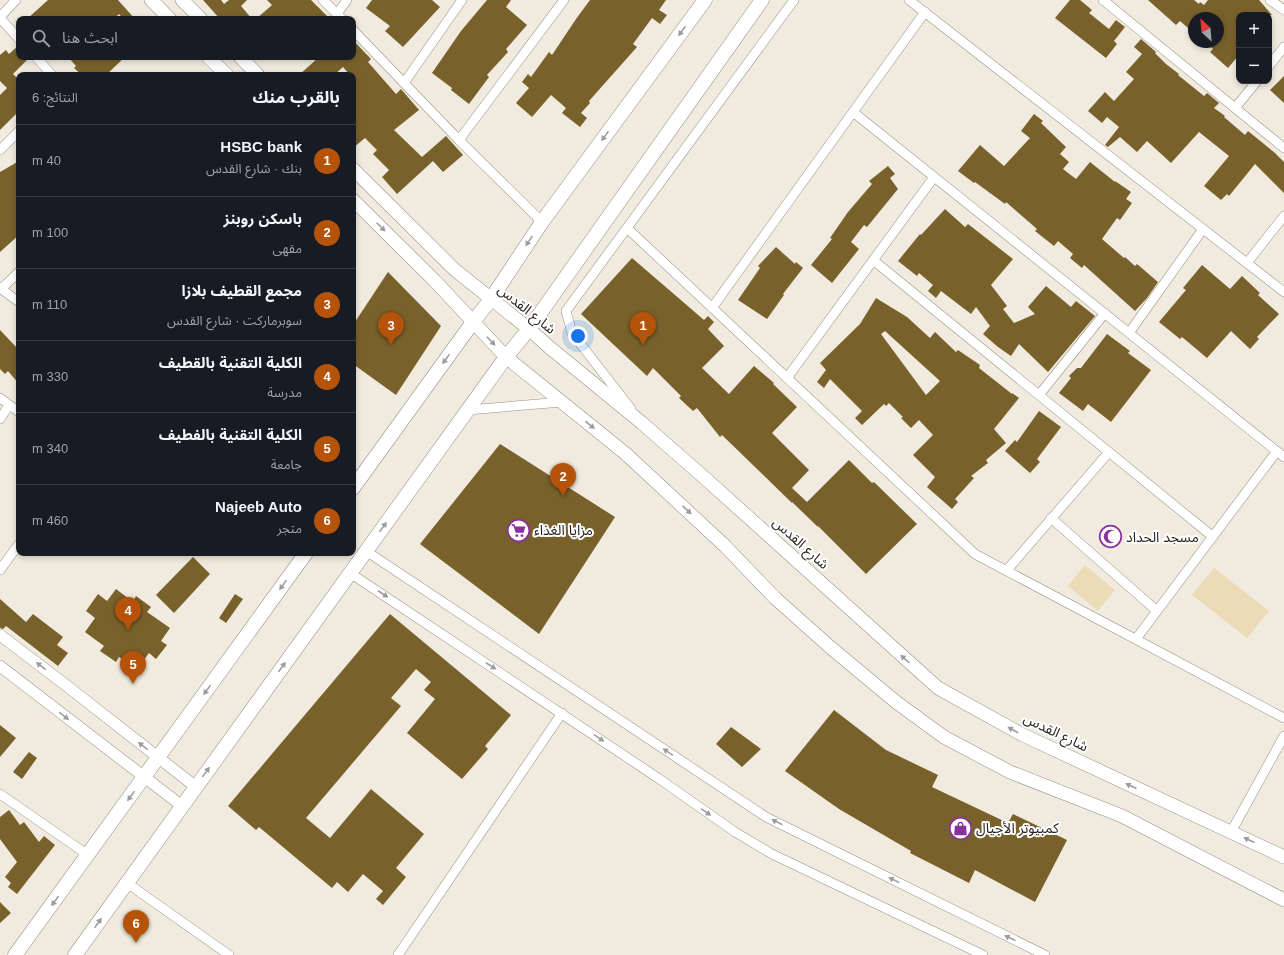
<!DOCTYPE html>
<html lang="ar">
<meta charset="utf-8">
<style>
body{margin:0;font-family:Arial,"Noto Sans Arabic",sans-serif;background:#20242c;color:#f1f3f6;direction:rtl}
.controls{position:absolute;right:12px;top:12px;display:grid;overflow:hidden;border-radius:8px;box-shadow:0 2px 6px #0003}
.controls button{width:36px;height:36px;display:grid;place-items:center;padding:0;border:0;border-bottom:1px solid #363941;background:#171b24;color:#f1f3f6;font:20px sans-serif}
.compass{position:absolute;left:1188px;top:12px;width:36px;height:36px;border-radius:50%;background:#171b24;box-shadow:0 2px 6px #0003;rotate:334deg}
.you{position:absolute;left:578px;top:336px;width:14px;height:14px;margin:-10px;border:3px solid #fff;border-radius:50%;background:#1a73e8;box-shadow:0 0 0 6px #1a73e833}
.badge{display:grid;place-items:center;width:26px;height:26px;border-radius:50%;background:#b45309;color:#fff;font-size:13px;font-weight:700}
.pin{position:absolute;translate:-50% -33px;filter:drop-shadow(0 1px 2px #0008)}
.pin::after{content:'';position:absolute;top:21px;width:14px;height:12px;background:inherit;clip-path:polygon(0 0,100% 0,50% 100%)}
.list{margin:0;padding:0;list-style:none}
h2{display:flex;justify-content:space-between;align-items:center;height:52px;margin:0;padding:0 16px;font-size:17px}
h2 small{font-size:13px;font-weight:400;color:#9ea1a6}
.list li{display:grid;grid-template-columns:26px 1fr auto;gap:12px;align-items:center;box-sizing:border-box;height:72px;padding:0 16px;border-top:1px solid #363941}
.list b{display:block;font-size:15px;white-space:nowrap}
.list p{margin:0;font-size:13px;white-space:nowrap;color:#9ea1a6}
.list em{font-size:13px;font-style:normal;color:#9ea1a6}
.icon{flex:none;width:22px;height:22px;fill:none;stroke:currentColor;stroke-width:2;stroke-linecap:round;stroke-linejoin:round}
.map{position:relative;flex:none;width:1284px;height:955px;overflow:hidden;direction:ltr}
.search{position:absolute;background:#171b24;box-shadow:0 2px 6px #0003;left:16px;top:16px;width:340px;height:44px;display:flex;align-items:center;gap:10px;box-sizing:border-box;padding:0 14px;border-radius:8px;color:#9ea1a6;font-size:15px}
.panel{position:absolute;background:#171b24;box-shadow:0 2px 6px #0003;left:16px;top:72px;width:340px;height:484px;border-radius:8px;direction:rtl}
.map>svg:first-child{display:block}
</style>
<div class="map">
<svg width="1284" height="955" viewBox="0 0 1284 955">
<rect width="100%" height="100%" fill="#f0ebde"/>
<!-- green -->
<path fill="#ecdbb7" d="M1085 565 1115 590 1098 611 1068 586Z
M1214 568 1269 611 1247 638 1192 595Z"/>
<!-- building -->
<path fill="#79612b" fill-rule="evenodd" d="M48 0H118L135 19H123L119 14 114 19H27Z
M203 0H221L224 4 229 0H247L241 6 252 19H220Z
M267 0H311L330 19H256L272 5Z
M372 0H432L440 7 403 47 385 31 390 26 366 8Z
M487 0H511L506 7 527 25 506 49 508 52 487 75 489 77 469 104 451 90 452 88 432 73 461 31Z
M590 0H666L659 10 667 15 660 24 652 18 633 44 637 47 589 101 590 103 581 113 587 118 580 127 562 113 566 108 551 95 532 117 516 103 529 88 522 82 528 74 531 77 549 52 552 55 576 19Z
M1070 0H1080L1092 10 1089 13 1109 29 1116 20 1125 27 1114 41 1117 44 1106 58 1055 18Z
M1148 0H1194L1199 4 1200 2 1204 5 1208 0H1259L1272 15H1239V55L1228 68 1210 52 1213 49 1205 42H1218V18H1194V33L1180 21 1176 25Z
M1141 39 1156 52 1155 53 1166 64 1179 74 1178 75 1204 96 1207 93 1219 103 1214 108 1225 116 1224 117 1245 135 1248 131 1275 153 1284 162V193L1255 164 1229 196 1227 194 1221 200 1204 186 1229 156 1199 132 1171 163 1147 141 1137 152 1120 137 1108 147 1105 145 1119 127 1107 117 1102 123 1088 111 1105 92 1114 101 1134 79 1126 72 1142 54 1134 47Z
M353 40 371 59 368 62 396 94 401 89 419 110 394 130 422 157 446 136 463 155 443 172 433 161 397 194 382 177 389 170 373 154 377 150 365 138 353 148V75H350L343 67 334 75H299L319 57H353Z
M19 45V57H30L13 74 19 80V111L0 130V95L7 88 0 81V55L6 50 9 54Z
M68 57H125L106 75H82L74 68 76 66Z
M1284 76V103L1270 90Z
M1034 114 1043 121 1041 123 1066 147 1060 154 1069 162 1063 169 1076 179 1090 162 1115 182V181L1131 192 1126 199 1132 203 1120 220 1117 218 1102 239 1124 258 1125 257 1135 266 1137 264 1158 282 1147 298 1135 311 1084 265 1082 268 1070 258 1073 254 1058 241 1054 246 1035 231 1037 229 1006 202 1005 204 975 182 974 183 958 171 980 145 1004 166 1005 165 1030 138 1021 131Z
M19 161V235L0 252V172Z
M888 166 895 174 890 178 898 189 867 227 864 225 851 242 859 249 832 283 811 265 832 239 830 238 848 212 872 184 869 181Z
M945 209 965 227 968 224 1013 259 991 285 1007 306 1003 309 1014 323 1035 314 1028 307 1046 286 1071 307 1076 301 1095 316 1048 372 1019 344 1011 356 998 347 983 334 990 326 976 307 971 314 941 291 936 298 928 291 933 285 919 273 917 276 898 261 920 234 921 235Z
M776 247 795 264 796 262 803 268 783 294 784 295 767 319 738 300 760 268 758 266Z
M632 258 704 320 708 316 714 322 708 329 724 346 702 368 729 394 754 366 774 383 773 384 797 407 772 433 809 470 792 488 807 502 849 460 872 483 874 482 917 524 866 574 818 526V527L792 502V503L722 435 720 437 697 408 693 411 679 398 681 396 653 368 647 376 581 314Z
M1202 265 1230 289 1242 276 1260 293 1258 295 1279 314 1257 337 1259 339 1250 349 1231 331 1207 358 1182 337 1180 339 1159 322 1186 290 1183 288Z
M388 272 441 326 396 395 353 364V325Z
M876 298 907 317 930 338 935 332 956 352 958 350 980 365 979 368 1012 394V393L1019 398 994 429 1006 443 986 460 988 463 971 476 974 478 955 499 958 502 952 509 927 487 935 477 913 455 933 435 919 420 911 428 901 418 903 417 889 403 886 406 884 404 862 425 855 418 862 411 830 379 824 388 817 382 826 370 820 363 860 324ZM885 331 940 381 926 395 881 334Z
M0 330 19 350V384L8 371 5 374 0 369Z
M1107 334 1130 351 1128 353 1151 370 1111 422 1088 404 1083 411 1059 393 1071 378 1069 376 1077 368H1081Z
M1039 411 1061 427 1037 459 1040 462 1030 473 1005 451 1015 440 1017 442Z
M500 444 615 517 539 634 420 544Z
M193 557 210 574 174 613 156 595Z
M116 589 133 602 136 596 151 607 147 612 170 628 161 641 167 645 156 659 149 653 137 669 119 657 116 662 100 651 104 646 85 632 95 618 86 611 98 594 107 601Z
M235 594 243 599 226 623 219 618Z
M0 599 26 622 33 614 63 637 57 645 68 653 58 666 6 626 3 629 0 628Z
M390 614 511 715 485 746 488 749 462 779 407 733 435 699 424 690 431 682 416 669 391 698 401 706 306 818 330 838 371 789 424 834 396 868 406 877 383 905 376 899 383 891 363 874 348 892 337 882 332 888 259 827 256 830 228 806Z
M834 710 886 750 938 775 932 787 1008 823 1013 814 1067 840 1035 902 975 870 969 883 910 853 911 851 839 809 785 771Z
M0 725 16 738 0 757Z
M731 727 761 749 742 767 716 744Z
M29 752 37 758 22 779 13 772Z
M9 810 20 825 24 822 39 842 44 836 55 845 17 894 8 887 11 883 5 877 17 862 0 839V817Z
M0 902 11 913 0 923Z"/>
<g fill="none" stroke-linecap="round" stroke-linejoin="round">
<defs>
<path id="minor" d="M323 0 342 19
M909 0 1284 292
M1103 0 1284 148
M1270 0 1284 10
M337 14 347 0
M0 17 16 0
M0 18 19 39
M353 30 459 140 542 222
M36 57 52 75
M1269 66 1284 47
M404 83 462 0
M1235 108 1257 81
M853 112 1284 457
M459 140 564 0
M0 150 19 131
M627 228 975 554 1284 718
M873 260 1212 536
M1247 263 1284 216
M0 288 19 302
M1 289 19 272
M712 308 925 12
M1129 333 1203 229
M787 378 934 177
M1039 395 1105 313
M0 398 19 412
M631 409 572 333 566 311 794 0
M468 410 562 402
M0 419 9 405
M1051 518 1157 611
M366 551 766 817 1045 955
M0 570 19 544
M1007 570 1109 452
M350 573 658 778 735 832 772 854 983 955
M1136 639 1277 451
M0 794 88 855
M1231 832 1284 736
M127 883 229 955
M398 955 562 713"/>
<path id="tertiary" d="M0 635 67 686 196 787
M0 666 182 806"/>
<path id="secondary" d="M151 0 170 19
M182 0 201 19
M208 57 227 75
M240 57 258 75
M353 169 455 270 529 329 549 347 642 423 707 480 938 688 1023 735 1284 857
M353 200 435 281 506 357 626 454 725 546 775 598 830 647 896 702 944 737 1010 772 1122 816 1284 900"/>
<path id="primary" d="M353 488 473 322 491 299 542 222 705 0
M15 955 306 553
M75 955 506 357 529 329 762 0"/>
</defs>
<!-- minor casing -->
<use href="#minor" stroke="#969185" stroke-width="10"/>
<!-- tertiary casing -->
<use href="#tertiary" stroke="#969185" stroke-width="12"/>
<!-- secondary casing -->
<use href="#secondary" stroke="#969185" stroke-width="14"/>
<!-- primary casing -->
<use href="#primary" stroke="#969185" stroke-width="15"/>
<!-- minor -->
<use href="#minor" stroke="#fff" stroke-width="9"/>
<!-- tertiary -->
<use href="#tertiary" stroke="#fff" stroke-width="11"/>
<!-- secondary -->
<use href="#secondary" stroke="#fff" stroke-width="13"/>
<!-- primary -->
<use href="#primary" stroke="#fff" stroke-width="14"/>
</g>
<!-- one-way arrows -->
<defs><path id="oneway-solid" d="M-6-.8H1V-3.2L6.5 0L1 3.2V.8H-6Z"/></defs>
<g fill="#9e9c9b">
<use href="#oneway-solid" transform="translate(682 31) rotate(126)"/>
<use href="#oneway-solid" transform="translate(605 136) rotate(126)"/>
<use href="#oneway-solid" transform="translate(381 227) rotate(45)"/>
<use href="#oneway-solid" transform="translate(529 241) rotate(124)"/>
<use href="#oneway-solid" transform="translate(491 341) rotate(46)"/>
<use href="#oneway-solid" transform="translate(446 359) rotate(126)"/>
<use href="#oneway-solid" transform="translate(590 425) rotate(39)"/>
<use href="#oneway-solid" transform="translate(687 510) rotate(43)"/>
<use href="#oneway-solid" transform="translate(383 527) rotate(-54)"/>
<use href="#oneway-solid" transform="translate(283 585) rotate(126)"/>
<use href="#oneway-solid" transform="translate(383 594) rotate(33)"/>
<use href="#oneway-solid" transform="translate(905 659) rotate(-138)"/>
<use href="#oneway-solid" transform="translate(41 666) rotate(-143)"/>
<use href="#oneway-solid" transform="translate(491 666) rotate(33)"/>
<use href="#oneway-solid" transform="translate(282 667) rotate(-54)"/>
<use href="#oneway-solid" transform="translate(207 690) rotate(126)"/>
<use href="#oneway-solid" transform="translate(64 716) rotate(38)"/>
<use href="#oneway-solid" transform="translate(1013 730) rotate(-151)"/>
<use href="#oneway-solid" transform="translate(599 738) rotate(34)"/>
<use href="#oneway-solid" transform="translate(143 746) rotate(-142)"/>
<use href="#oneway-solid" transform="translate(668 752) rotate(-146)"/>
<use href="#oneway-solid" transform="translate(206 772) rotate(-54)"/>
<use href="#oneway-solid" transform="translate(1131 786) rotate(-155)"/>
<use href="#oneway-solid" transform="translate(131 796) rotate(126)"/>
<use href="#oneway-solid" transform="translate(706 812) rotate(35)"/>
<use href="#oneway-solid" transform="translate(777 822) rotate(-154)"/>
<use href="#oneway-solid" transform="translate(1249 840) rotate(-155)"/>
<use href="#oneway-solid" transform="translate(894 880) rotate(-154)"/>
<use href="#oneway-solid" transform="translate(55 901) rotate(126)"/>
<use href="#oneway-solid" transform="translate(98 923) rotate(-54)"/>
<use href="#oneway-solid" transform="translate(1010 938) rotate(-154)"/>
</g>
<!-- icons -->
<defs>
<symbol id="supermarket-ring" viewBox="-11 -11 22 22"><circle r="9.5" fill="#fff" stroke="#89319d" stroke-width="1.5"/><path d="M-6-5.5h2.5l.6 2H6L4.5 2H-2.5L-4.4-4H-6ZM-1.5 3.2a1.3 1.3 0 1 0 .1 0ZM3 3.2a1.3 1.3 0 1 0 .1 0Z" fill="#89319d"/></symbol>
<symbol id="mosque-ring" viewBox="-11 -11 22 22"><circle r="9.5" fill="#fff" stroke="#89319d" stroke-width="1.5"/><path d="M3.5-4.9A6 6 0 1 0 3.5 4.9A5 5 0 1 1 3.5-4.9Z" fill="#89319d"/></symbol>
<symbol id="shop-ring" viewBox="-11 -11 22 22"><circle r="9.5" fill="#fff" stroke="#89319d" stroke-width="1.5"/><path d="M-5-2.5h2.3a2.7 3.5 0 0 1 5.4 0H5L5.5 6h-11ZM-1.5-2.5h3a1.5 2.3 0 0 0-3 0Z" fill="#89319d"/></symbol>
</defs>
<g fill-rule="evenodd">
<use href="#supermarket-ring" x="506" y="518" width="25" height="25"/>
<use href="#mosque-ring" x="1098" y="524" width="25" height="25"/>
<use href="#shop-ring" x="948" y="816" width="25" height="25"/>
</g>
<g text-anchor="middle" stroke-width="4" stroke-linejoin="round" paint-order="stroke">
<!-- street labels -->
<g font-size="14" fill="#272420" stroke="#fff">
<text transform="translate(527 309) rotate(39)" y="5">شارع القدس</text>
<text transform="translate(801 543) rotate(42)" y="5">شارع القدس</text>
<text transform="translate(1056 732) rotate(26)" y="5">شارع القدس</text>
</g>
<!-- poi labels -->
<g font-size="14" fill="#272420" stroke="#fff" text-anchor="start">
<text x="534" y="535">مزايا الغذاء</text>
<text x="1126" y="542">مسجد الحداد</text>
<text x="976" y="833">كمبيوتر الأجيال</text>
</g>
</g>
</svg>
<div class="controls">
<button>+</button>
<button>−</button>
</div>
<svg class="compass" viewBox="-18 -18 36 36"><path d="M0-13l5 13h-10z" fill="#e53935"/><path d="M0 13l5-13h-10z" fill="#9ea1a6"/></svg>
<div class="you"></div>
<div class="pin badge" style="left:643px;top:345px">1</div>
<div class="pin badge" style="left:563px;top:496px">2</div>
<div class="pin badge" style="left:391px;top:345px">3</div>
<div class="pin badge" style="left:128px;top:630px">4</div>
<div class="pin badge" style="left:133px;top:684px">5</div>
<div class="pin badge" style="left:136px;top:943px">6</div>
<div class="search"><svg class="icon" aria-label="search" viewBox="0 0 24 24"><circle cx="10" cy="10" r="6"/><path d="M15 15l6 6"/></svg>ابحث هنا</div>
<section class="panel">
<h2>بالقرب منك<small>النتائج: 6</small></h2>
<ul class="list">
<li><span class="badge">1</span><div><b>HSBC bank</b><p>بنك · شارع القدس</p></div><em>40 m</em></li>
<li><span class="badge">2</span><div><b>باسكن روبنز</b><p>مقهى</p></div><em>100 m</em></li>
<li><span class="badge">3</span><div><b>مجمع القطيف بلازا</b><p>سوبرماركت · شارع القدس</p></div><em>110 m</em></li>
<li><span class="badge">4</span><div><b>الكلية التقنية بالقطيف</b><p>مدرسة</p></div><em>330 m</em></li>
<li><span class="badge">5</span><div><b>الكلية التقنية بالفطيف</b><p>جامعة</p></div><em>340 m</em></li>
<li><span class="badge">6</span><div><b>Najeeb Auto</b><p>متجر</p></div><em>460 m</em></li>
</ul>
</section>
</div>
